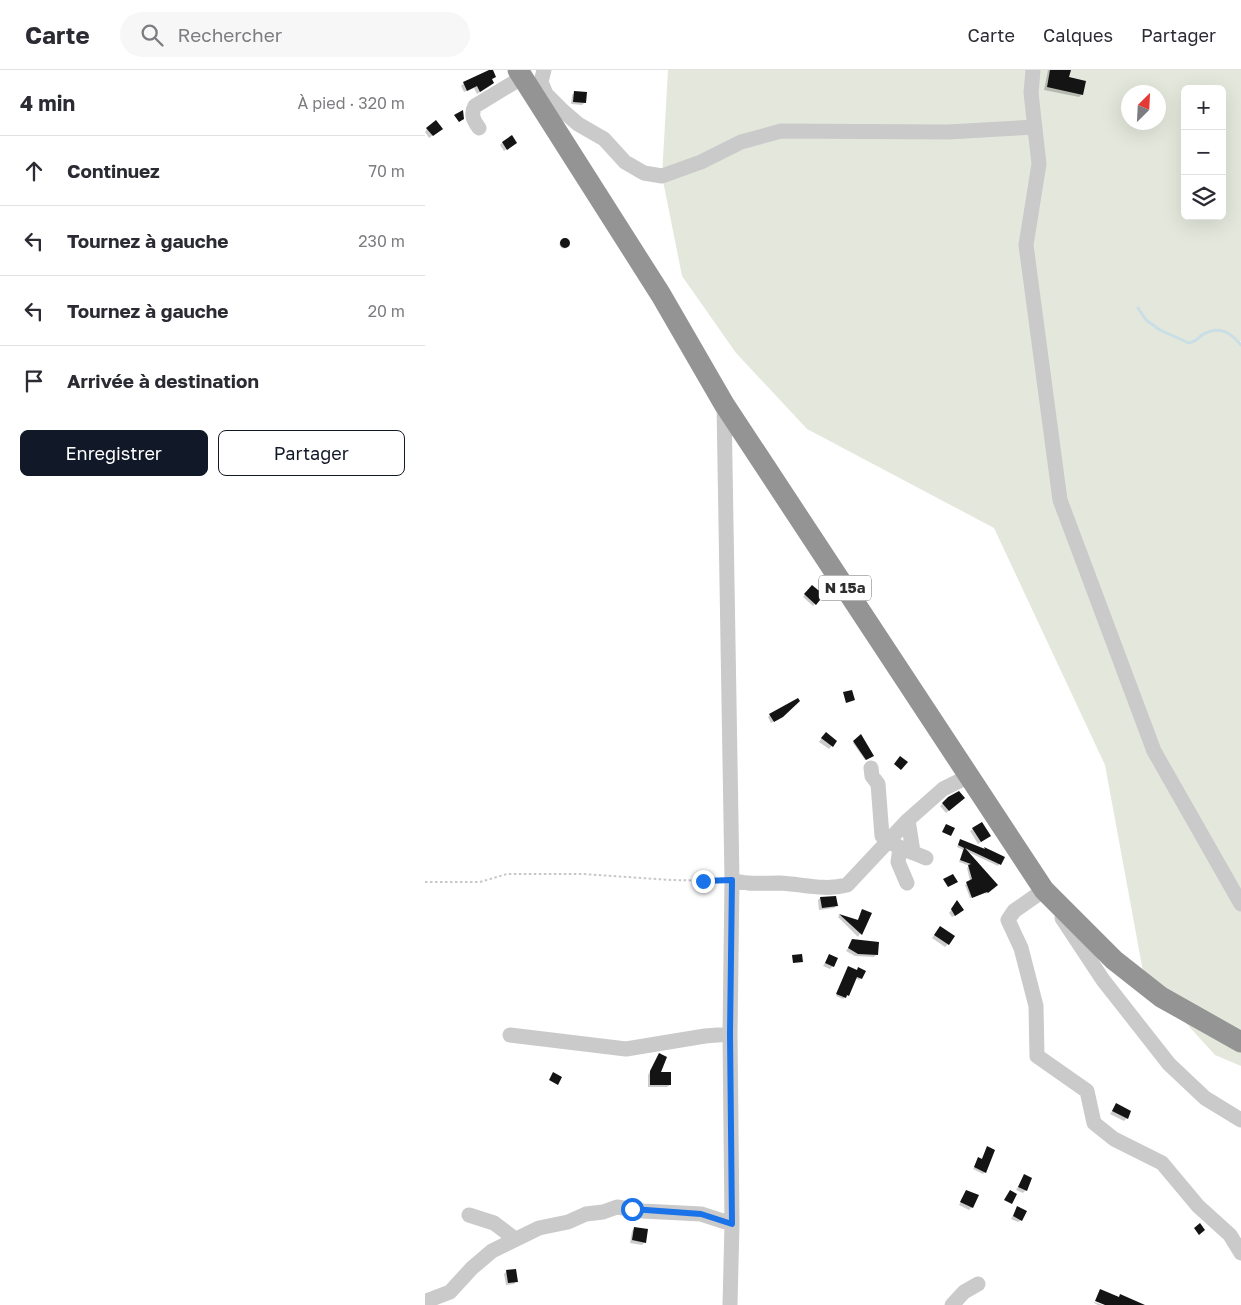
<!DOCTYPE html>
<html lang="fr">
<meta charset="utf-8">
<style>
body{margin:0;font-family:"Golos Text",sans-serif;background:#f7f7f7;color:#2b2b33}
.controls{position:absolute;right:15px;top:15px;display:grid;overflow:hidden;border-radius:8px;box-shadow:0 5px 20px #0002}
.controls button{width:45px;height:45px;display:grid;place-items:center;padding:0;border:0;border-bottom:1px solid #e1e1e2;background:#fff;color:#2b2b33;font:25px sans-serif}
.compass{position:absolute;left:696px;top:15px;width:45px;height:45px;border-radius:50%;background:#fff;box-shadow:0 5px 20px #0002;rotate:24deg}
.stop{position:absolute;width:15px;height:15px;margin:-11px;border:4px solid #1a73e8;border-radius:50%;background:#fff}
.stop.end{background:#1a73e8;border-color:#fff;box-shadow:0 1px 5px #0008}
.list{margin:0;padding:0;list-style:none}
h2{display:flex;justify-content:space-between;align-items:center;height:65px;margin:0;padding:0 20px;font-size:21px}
h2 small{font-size:16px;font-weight:400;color:#7c7c81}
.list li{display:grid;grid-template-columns:32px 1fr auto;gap:15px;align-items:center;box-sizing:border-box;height:70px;padding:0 20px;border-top:1px solid #e1e1e2}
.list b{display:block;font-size:19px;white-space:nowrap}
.list em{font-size:16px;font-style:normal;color:#7c7c81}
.actions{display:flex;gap:10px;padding:15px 20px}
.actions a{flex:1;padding:11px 0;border:1px solid #111827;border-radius:8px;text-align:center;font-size:18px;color:#111827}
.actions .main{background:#111827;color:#fff}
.icon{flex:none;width:28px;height:28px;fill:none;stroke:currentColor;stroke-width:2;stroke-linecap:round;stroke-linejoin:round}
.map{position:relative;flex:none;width:816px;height:1235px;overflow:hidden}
header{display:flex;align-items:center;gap:30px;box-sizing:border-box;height:70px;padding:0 25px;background:#fff;border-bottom:1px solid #e1e1e2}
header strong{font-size:24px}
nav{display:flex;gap:28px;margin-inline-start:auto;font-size:18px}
.search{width:350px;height:45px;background:#f7f7f7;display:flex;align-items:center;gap:12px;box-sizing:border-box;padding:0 18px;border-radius:28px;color:#7c7c81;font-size:19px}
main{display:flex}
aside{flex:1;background:#fff}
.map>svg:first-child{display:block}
</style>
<header>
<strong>Carte</strong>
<div class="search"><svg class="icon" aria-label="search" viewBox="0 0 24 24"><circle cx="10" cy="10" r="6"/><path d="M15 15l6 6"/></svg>Rechercher</div>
<nav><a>Carte</a><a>Calques</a><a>Partager</a></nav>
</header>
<main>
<aside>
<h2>4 min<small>À pied · 320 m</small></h2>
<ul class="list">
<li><svg class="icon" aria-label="ahead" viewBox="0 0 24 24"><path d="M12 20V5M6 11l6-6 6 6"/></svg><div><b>Continuez</b></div><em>70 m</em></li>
<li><svg class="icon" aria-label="left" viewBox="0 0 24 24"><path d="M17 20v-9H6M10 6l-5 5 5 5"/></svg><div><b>Tournez à gauche</b></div><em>230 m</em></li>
<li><svg class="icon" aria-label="left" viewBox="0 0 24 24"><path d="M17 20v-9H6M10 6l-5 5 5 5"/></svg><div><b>Tournez à gauche</b></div><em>20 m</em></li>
<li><svg class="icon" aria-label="arrive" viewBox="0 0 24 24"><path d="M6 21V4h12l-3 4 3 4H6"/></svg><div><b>Arrivée à destination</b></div></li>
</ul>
<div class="actions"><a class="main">Enregistrer</a><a>Partager</a></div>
</aside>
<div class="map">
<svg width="816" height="1235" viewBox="0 0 816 1235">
<rect width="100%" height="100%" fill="#fff"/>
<!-- green -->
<path fill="#e4e8dc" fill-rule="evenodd" d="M243 0H816V271L815 272 816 275V996L790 985 719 907 680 695 569 458 382 359 311 283 257 206 237 106ZM760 19H797V146H760ZM704 22H734V52H704Z"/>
<!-- shadow -->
<path fill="#0003" d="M623 0H645L642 8 657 24 654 27 619 20Z
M70 7 66 10 68 13 65 16 52 24 49 18 39 22 36 16 39 13Z
M150 22 160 32 157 35 146 34 147 25Z
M2 59 13 61 4 68 0 62Z
M77 73 88 75 79 81 75 75Z
M134.5 174a4.5 4.5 0 1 1 9 0a4.5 4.5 0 1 1-9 0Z
M387 517 397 526 388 536 378 527Z
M345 645 354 648 346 653 343 647Z
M398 666 411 671 404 679 394 672Z
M435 666 447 687 440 690 428 673Z
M524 728H538L521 743 515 736Z
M548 759 562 768 553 774 545 761Z
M534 772 558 779 559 778 578 787 573 796 541 781 571 815 561 824 560 823 545 828 540 815 545 811 542 798 545 796 534 792 538 780 532 777Z
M395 828H410L412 835 409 838 394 840 393 830Z
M530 834 535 843 527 847 524 843Z
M437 840 446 843 433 867 413 847 414 845 432 851Z
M513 860 523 874 520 877 507 868Z
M428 871 451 885 449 887 430 886 421 881Z
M404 886 408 896 405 899 398 896Z
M422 900 436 908 434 910 430 908 423 925 418 929 411 926Z
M233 987 234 1003 245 1015 242 1017H223V1005Z
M691 1035 702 1048 699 1051 685 1044Z
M561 1080 560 1102 558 1104 548 1099 552 1091 556 1090Z
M599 1106 601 1120 598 1123 591 1120Z
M541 1121 547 1137 544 1140 534 1135Z
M592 1138 596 1150 593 1152 586 1149Z
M210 1158 220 1172 217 1175 205 1173 207 1161Z
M82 1201 91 1211 89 1214 81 1215 79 1204Z
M669 1232 678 1235H673L669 1233Z"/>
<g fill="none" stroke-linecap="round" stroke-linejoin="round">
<!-- stream -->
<path stroke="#cadee6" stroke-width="3" d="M713 238 721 250 735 260 764 273C770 272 772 269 777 265 794 255 805 262 816 275"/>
</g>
<!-- building -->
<path fill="#141414" d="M64 0H68L71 7 67 9 69 13 55 22 52 16 42 21 38 12Z
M625 0H646L644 7 661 11 658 25 622 17Z
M149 21 162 22 161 33 148 32Z
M38 40 39 49 34 52 29 45Z
M11 50 18 59 8 66 1 58Z
M87 65 92 73 82 80 77 72Z
M135 173a5 5 0 1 1 10 0a5 5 0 1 1-10 0Z
M387 515 399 525 391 535 379 524Z
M427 620 430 630 421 633 418 622Z
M373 628 375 631 358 647 349 652 344 644Z
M401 662 412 671 408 677 396 668Z
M436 664 449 686 441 690 428 671Z
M475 686 483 692 476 700 469 694Z
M534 721 540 728 524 741 517 733 523 727Z
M557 752 566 766 556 772 547 758Z
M521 754 530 758 526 766 517 762Z
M535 769 560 779 559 777 580 787 576 795 540 778 573 815 563 823 562 822 547 828 541 812 547 809 543 795 546 794 535 790 539 778 533 775Z
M528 804 533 812 523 817 518 809Z
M411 826 413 836 397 838 395 827Z
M532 830 539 840 530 846 526 839Z
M437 839 447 843 437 865 414 844 433 850Z
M515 856 530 866 524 875 509 865Z
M427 869 454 872 453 885 433 884 423 878Z
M377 884 378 892 368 893 367 885Z
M404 884 413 888 409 897 400 893Z
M423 896 432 900 433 897 441 901 437 909 432 907 424 926 422 925 421 928 411 924Z
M234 983 242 987 236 1002H246V1015H225V1001Z
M128 1002 137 1007 133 1015 124 1010Z
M691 1033 706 1041 703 1049 687 1041Z
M562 1076 570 1080 561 1103 549 1097 553 1087 557 1089Z
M599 1104 607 1108 602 1121 593 1117Z
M541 1120 554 1125 548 1138 535 1132Z
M585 1120 592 1124 587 1134 579 1130Z
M592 1136 602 1141 597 1151 588 1146Z
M775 1153 780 1160 774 1165 769 1158Z
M209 1157 223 1159 221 1173 207 1170Z
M91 1199 93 1212 83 1213 81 1200Z
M675 1219 694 1227 695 1224 720 1235H680L670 1231Z"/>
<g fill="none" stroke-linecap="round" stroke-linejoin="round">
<!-- path -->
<path stroke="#c7c7c7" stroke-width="2" stroke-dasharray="2.5 2.5" stroke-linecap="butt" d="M0 812H55L82 804H158L246 810 294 811"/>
<!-- minor -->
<path stroke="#cacaca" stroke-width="15" d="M119 0 116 12 121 24 138 41 153 54 179 69 200 92 219 103 237 106 276 92 316 72 356 61 523 62 610 57
M608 0 606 23 614 94 601 175 635 430 729 681 816 834
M54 58C49 51 45 45 50 36L98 7
M299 334 307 810 305 964 307 1154 305 1235
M446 698 447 706 453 714 457 766C470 778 486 781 501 788
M483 750 488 782
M475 778 473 792 482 813
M307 810C322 815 338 813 354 813 377 814 399 821 422 815L483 750 518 719 544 706
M624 828 619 820 589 841 583 850 596 878 611 936 612 986 662 1021 669 1053 689 1069 737 1093 773 1136 805 1165 816 1183
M637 848 678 910 744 994 780 1028 816 1050
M85 965 201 979 280 966 305 964
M44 1145 69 1153 90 1169
M0 1233 4 1230 25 1222 47 1198 67 1181 114 1158 143 1152 161 1144 178 1142 192 1137 218 1141 276 1144 307 1154
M527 1235 539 1222 553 1214"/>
<!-- highway -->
<path stroke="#949494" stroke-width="21" d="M93 0 236 225 299 334 619 820 689 890 736 927 816 972"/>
</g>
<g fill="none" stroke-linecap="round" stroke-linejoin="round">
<!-- route -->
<path stroke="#1a73e8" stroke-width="6" d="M207 1139 276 1144 307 1154 305 964 307 810 278 811"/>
</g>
<g text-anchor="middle" stroke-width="5" stroke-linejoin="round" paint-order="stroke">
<!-- shield labels -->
<rect fill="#fff" stroke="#6c6c6c" stroke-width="1" x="394" y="505.5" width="52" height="25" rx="4"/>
<g font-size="15" font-weight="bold" fill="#2d2d2d">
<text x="420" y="523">N 15a</text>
</g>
</g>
</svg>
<div class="controls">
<button>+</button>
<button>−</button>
<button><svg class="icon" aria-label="layers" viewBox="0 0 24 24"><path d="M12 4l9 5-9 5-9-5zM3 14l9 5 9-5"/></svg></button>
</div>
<svg class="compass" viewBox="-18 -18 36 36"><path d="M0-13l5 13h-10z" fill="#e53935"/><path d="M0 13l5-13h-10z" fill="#7c7c81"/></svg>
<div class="stop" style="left:207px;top:1139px"></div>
<div class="stop end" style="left:278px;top:811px"></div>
</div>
</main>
